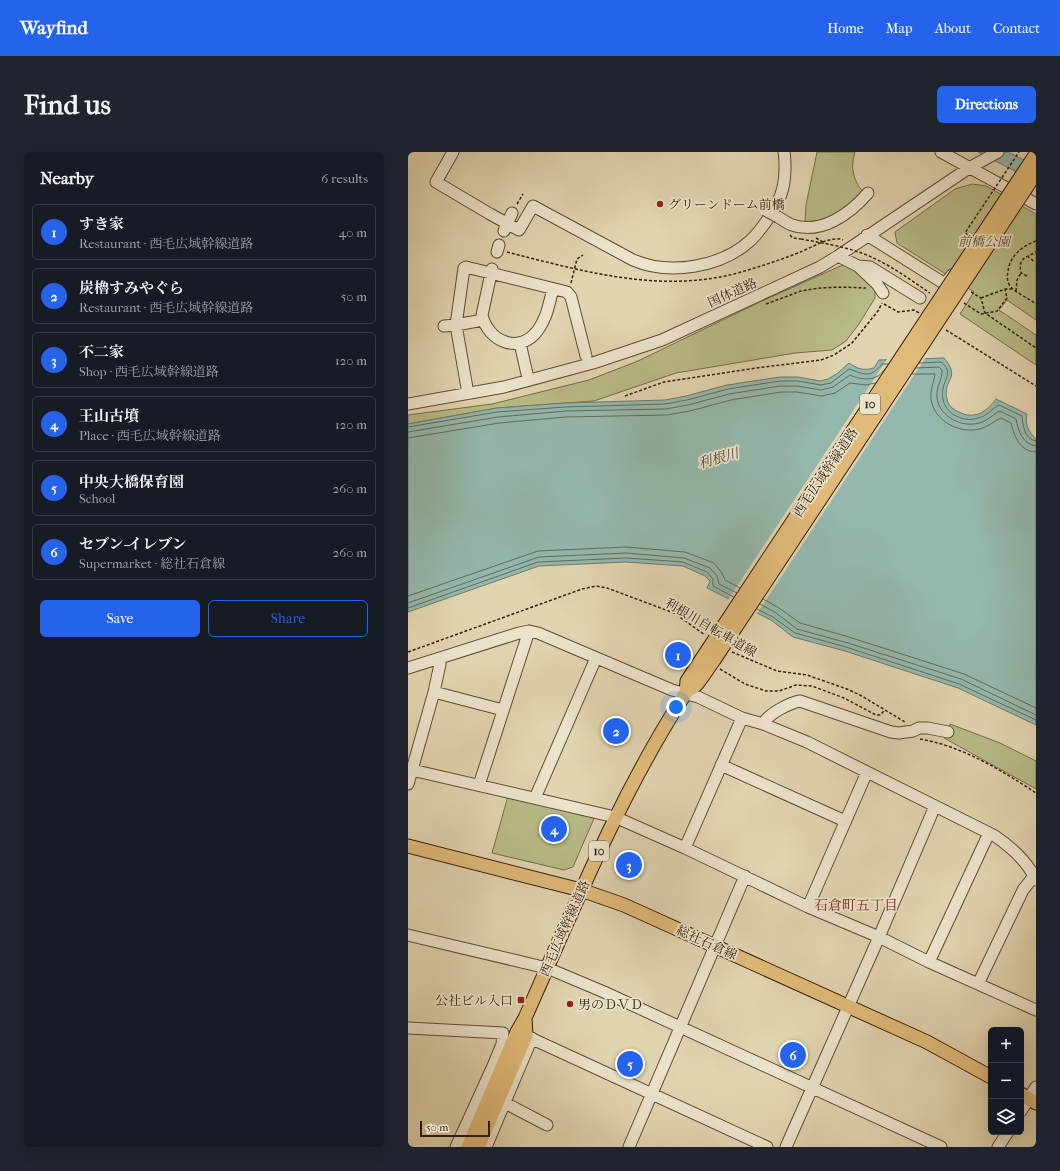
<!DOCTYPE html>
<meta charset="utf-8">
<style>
body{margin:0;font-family:"IM FELL French Canon","Noto Serif JP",serif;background:#20242c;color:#f1f3f6}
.controls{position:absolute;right:12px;bottom:12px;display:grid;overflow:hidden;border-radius:6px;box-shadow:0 4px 16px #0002}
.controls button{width:36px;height:36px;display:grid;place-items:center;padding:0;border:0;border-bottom:1px solid #363941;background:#171b24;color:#f1f3f6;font:20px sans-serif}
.scale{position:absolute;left:12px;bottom:10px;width:70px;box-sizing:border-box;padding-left:4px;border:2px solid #351e06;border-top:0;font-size:11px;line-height:14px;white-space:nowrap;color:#351e06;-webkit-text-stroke:3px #ece3cc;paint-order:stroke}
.you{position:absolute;left:268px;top:555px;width:14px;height:14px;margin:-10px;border:3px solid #fff;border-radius:50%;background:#1a73e8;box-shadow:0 0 0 6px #1a73e833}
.badge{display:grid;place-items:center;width:26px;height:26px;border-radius:50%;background:#2563eb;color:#fff;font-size:13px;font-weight:700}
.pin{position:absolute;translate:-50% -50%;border:2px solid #fff;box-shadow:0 1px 4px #0006}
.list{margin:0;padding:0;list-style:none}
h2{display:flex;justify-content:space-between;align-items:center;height:52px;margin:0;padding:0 16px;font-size:17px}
h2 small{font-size:13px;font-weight:400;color:#9ea1a6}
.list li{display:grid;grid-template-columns:26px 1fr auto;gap:12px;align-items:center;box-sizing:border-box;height:56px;margin:0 8px 8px;padding:0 8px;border:1px solid #363941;border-radius:6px}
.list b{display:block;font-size:15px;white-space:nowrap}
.list p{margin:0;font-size:13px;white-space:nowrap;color:#9ea1a6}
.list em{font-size:13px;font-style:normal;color:#9ea1a6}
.actions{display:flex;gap:8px;padding:12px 16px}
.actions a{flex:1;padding:9px 0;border:1px solid #2563eb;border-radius:6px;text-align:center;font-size:14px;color:#2563eb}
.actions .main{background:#2563eb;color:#fff}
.icon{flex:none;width:22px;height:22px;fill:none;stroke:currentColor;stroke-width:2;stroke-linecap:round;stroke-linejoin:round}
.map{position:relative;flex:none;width:628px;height:995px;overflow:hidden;border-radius:6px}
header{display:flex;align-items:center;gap:24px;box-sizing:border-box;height:56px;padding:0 20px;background:#2563eb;color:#fff}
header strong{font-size:19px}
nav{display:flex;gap:22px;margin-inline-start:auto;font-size:14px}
.intro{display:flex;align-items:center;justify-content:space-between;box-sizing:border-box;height:96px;padding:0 24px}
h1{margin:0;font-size:28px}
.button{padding:10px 18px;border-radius:6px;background:#2563eb;color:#fff;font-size:14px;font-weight:700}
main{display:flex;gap:24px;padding:0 24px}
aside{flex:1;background:#171b24;border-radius:6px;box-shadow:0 4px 16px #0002}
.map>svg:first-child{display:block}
</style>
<header>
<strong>Wayfind</strong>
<nav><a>Home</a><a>Map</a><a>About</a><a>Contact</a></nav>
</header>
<div class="intro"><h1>Find us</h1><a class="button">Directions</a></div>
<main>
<aside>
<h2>Nearby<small>6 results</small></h2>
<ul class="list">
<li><span class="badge">1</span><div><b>すき家</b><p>Restaurant · 西毛広域幹線道路</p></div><em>40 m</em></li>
<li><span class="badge">2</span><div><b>炭櫓すみやぐら</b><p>Restaurant · 西毛広域幹線道路</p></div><em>50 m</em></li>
<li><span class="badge">3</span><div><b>不二家</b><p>Shop · 西毛広域幹線道路</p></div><em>120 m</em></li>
<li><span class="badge">4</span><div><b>王山古墳</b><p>Place · 西毛広域幹線道路</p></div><em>120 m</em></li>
<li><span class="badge">5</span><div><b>中央大橋保育園</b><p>School</p></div><em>260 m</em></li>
<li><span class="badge">6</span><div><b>セブン-イレブン</b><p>Supermarket · 総社石倉線</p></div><em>260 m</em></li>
</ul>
<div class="actions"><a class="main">Save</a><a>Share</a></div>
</aside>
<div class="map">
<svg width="628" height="995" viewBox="0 0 628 995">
<rect width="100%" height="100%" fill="#e1d4b0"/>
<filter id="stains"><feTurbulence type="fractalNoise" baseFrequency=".005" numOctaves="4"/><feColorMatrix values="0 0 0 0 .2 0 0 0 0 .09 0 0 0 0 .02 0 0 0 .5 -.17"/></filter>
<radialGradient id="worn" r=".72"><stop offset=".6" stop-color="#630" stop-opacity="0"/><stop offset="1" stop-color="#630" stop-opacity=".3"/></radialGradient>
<!-- green -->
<path fill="#b8bb87" stroke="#766c46" d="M409 0H447C442 15 445 28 455 40 438 55 421 73 397 69L398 53Z
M564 32 578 34 628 62V168L599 148 591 158 628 183V213L552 162 566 140 489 91 487 80 547 37Z
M437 112 449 118 459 130 467 139V146L451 172 438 189 424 198 387 201 268 221 186 249 89 256 0 272V263L84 252 181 228 230 209 354 149Z
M542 572 592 591 628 609V637L536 586Z
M100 644 187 664 165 715 156 718 84 701Z"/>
<!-- water -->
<path fill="#94b8ad" stroke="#6e7a6a" d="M570 0H600L628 14V30Z
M536 206C554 227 534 227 539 247 540 253 545 258 551 260 567 268 578 260 588 247L619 262C617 273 620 279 628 287V573L550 536 437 499 385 485 363 468 299 436 302 429 297 424 275 414 218 410 131 414 0 460V272L89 256 157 251 257 248 278 244 319 233 372 225H390L412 229 420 227 430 221 441 211C450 217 455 219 466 216L471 208Z"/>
<!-- pier -->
<path fill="#e1d4b0" d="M518 205 348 463 320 448 480 206Z"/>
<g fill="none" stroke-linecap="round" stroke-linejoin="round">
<!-- shore -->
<path stroke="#646b5a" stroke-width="1" d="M511 211 533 210C536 212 538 215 539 217 541 222 538 226 537 230 532 242 534 255 546 263 554 267 561 269 570 266 580 264 584 256 591 253L614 264C615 273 616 287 628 289
M508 216 531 215 534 218C535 226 528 235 529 245 531 265 554 276 571 271 580 269 585 262 592 259L608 267C610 278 615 293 628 294
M504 222H527C526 230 522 238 523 247 526 269 551 282 572 277 580 275 586 269 593 266L603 271C606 284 612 300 628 300
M0 275 89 260 157 255 257 252 279 248 320 237 372 229H390L413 233 423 231 441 217C456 222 462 227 474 212H480
M0 280 90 265 158 259 258 257 280 253 321 242 372 234H389L413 238 425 235 442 223C450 227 462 229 470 224 473 222 475 219 477 217
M0 286 91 271 158 265 259 263 282 259 323 248 373 240H389L414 244 427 241 442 231 458 233 467 231
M0 444 130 399 218 395 277 400 306 411 314 421 317 428 332 436
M355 447 371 456 392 471 441 485 556 522 628 556
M0 451 131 405 218 401 276 406 302 416 309 424 311 432 329 441
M352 452 368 461 389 477 440 491 553 527 628 563
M0 456 130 410 218 406 275 410 299 420 305 427V434L326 445
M349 457 365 465 387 481 438 495 551 532 628 568"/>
<defs>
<path id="minor" d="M45 0 28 30 82 62 111 78 125 54 225 108C262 124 314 115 343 88 352 79 359 69 365 59 374 44 377 32 377 15 377 10 377 5 376 0
M533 0 628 52
M370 65C375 68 379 71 384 73 413 83 442 62 460 41
M96 79 104 61
M459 83 537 132 544 123
M89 100 91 93
M430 104 450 114 462 115 512 146
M450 114 469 132 475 141
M84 117 74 163C80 190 112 203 130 178 139 166 141 151 145 137
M36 174 48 173 75 168
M112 191 119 222
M59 236 48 173 56 116 58 115 159 140 163 145 178 204
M0 252 96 235 185 211 254 188 412 115 430 104 561 16 590 0
M0 516 111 481 121 479 130 481 264 538 290 545 334 566 355 572 399 590 587 684C603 695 620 711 628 728
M26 540 95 558
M355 572C360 562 381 551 392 549L483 580 491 581 505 579 511 576H520L540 580
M313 613 437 669
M0 617 207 665 277 696 400 755 471 785 521 810 628 858
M0 632 26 540 32 512 29 507
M71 633 121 479
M127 646 188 506
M277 696 334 566
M400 755 459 620
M0 783 139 816 196 840 533 995
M521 810 581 681
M570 832 615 738 626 724
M0 876 95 881 94 892 85 914 48 995
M118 884 359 995
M97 951 139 973
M613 959 628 935
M78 995 124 886
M221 995 337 724
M378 995 471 785 527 654
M590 995 600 980"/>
<path id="major" d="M278 540 279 529 297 502
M0 694 173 738 216 753 519 890 583 925
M613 942 628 951
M60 995 109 880 117 866C166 756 211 644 277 542 279 538 285 536 288 533 295 525 300 516 306 508
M70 995 118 884 117 866"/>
</defs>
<!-- minor casing -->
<use href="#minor" stroke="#604c30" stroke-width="13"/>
<!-- major casing -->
<use href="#major" stroke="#351e06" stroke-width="15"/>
<!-- path -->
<path stroke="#351e06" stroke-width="1.5" stroke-dasharray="3 2" stroke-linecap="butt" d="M109 52 115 42
M382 83 385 86 393 87
M408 86 415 90
M628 89C614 94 602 104 600 119 599 124 599 130 602 134 608 141 620 146 628 152
M99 100C174 119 249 141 326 122 348 116 369 109 390 101 400 97 410 91 421 88 426 87 431 86 435 88
M619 104 627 110
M619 124 613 121C610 106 617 106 628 100
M163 131 169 107 175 103
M608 139 609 128 613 121
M563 140 573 146 577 161 628 196
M573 146 597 137H605
M556 151 573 162 589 159 599 146 597 137
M358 152C369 148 380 144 390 140 412 134 436 135 458 136
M476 152 490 160 506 158 511 161
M538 178 628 234
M217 244 256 230 348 216 413 208 426 203 444 191 470 159 474 151
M0 500 174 437 188 434 199 436 266 461 297 483
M324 500 369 519 399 523 439 537 452 543 497 570
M312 517 337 532 358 539H371L388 533 404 534 436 546 468 563H472L477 558
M512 587C554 594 593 618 628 641"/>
<!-- minor -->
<use href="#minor" stroke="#ece3cc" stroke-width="11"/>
<!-- major -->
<use href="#major" stroke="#e0ba78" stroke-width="13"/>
<defs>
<path id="minor-bridge" d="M357 58 370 65"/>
<path id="major-bridge" d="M297 502 628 2
M306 508 628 21"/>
</defs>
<!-- minor-bridge casing -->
<use href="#minor-bridge" stroke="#604c30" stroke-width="13" stroke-linecap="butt"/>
<!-- major-bridge casing -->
<use href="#major-bridge" stroke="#351e06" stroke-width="15" stroke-linecap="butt"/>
<!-- path-bridge -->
<path stroke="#351e06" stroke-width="1.5" stroke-dasharray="3 2" stroke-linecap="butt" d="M560 83 557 81 611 0
M393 87C414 91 435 94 456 102 480 111 501 127 522 141"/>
<!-- minor-bridge -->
<use href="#minor-bridge" stroke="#ece3cc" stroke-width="11"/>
<!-- major-bridge -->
<use href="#major-bridge" stroke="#e0ba78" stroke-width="13"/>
</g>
<!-- markers -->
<g fill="#8f2418" stroke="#ece3cc" stroke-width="1.5">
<circle cx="252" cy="52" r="4"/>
<rect x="109" y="844" width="8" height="8" rx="2"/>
<circle cx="162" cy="852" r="4"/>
</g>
<g text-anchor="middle" stroke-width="3.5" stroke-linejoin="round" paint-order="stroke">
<!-- shield labels -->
<g fill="#ece3cc" stroke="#6c5941" stroke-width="1">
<rect x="452" y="242" width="20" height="20" rx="3"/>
<rect x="181" y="689" width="20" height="20" rx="3"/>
</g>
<g font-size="12" font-weight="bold" fill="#351e06">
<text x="462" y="256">10</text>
<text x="191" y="703">10</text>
</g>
<!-- poi labels -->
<g font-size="13" fill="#351e06" stroke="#ece3cc" text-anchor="start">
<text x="260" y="57">グリーンドーム前橋</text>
<text x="105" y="853" text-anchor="end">公社ビル入口</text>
<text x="170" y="857">男のＤＶＤ</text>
</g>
<!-- park labels -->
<g font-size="13" font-style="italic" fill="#564526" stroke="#ece3cc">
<text x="576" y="94">前橋公園</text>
</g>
<!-- street labels -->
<g font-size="13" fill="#351e06" stroke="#ece3cc">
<text transform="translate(324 140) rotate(-24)" y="5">国体道路</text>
<text transform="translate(417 320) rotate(-56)" y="5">西毛広域幹線道路</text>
<text transform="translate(303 475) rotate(30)" y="5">利根川自転車道線</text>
<text transform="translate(156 776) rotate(-66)" y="5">西毛広域幹線道路</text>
<text transform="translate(299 790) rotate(24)" y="5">総社石倉線</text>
</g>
<!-- water labels -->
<g font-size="14" font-style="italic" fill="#524c38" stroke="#ece3cc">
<text transform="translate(310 306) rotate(-16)" y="5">利根川</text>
</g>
<!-- neighbourhood labels -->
<g font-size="14" fill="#7a1f14" stroke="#ece3cc">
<text x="448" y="758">石倉町五丁目</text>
</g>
</g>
<rect width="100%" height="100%" filter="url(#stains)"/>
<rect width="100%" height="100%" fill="url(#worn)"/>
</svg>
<div class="controls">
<button>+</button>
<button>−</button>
<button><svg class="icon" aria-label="layers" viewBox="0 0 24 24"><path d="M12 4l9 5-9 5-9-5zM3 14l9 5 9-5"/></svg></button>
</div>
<div class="scale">50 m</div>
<div class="you"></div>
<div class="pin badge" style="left:270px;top:503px">1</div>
<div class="pin badge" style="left:208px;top:579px">2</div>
<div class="pin badge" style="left:221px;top:713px">3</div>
<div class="pin badge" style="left:146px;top:677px">4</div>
<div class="pin badge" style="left:222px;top:912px">5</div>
<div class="pin badge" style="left:385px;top:903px">6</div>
</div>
</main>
